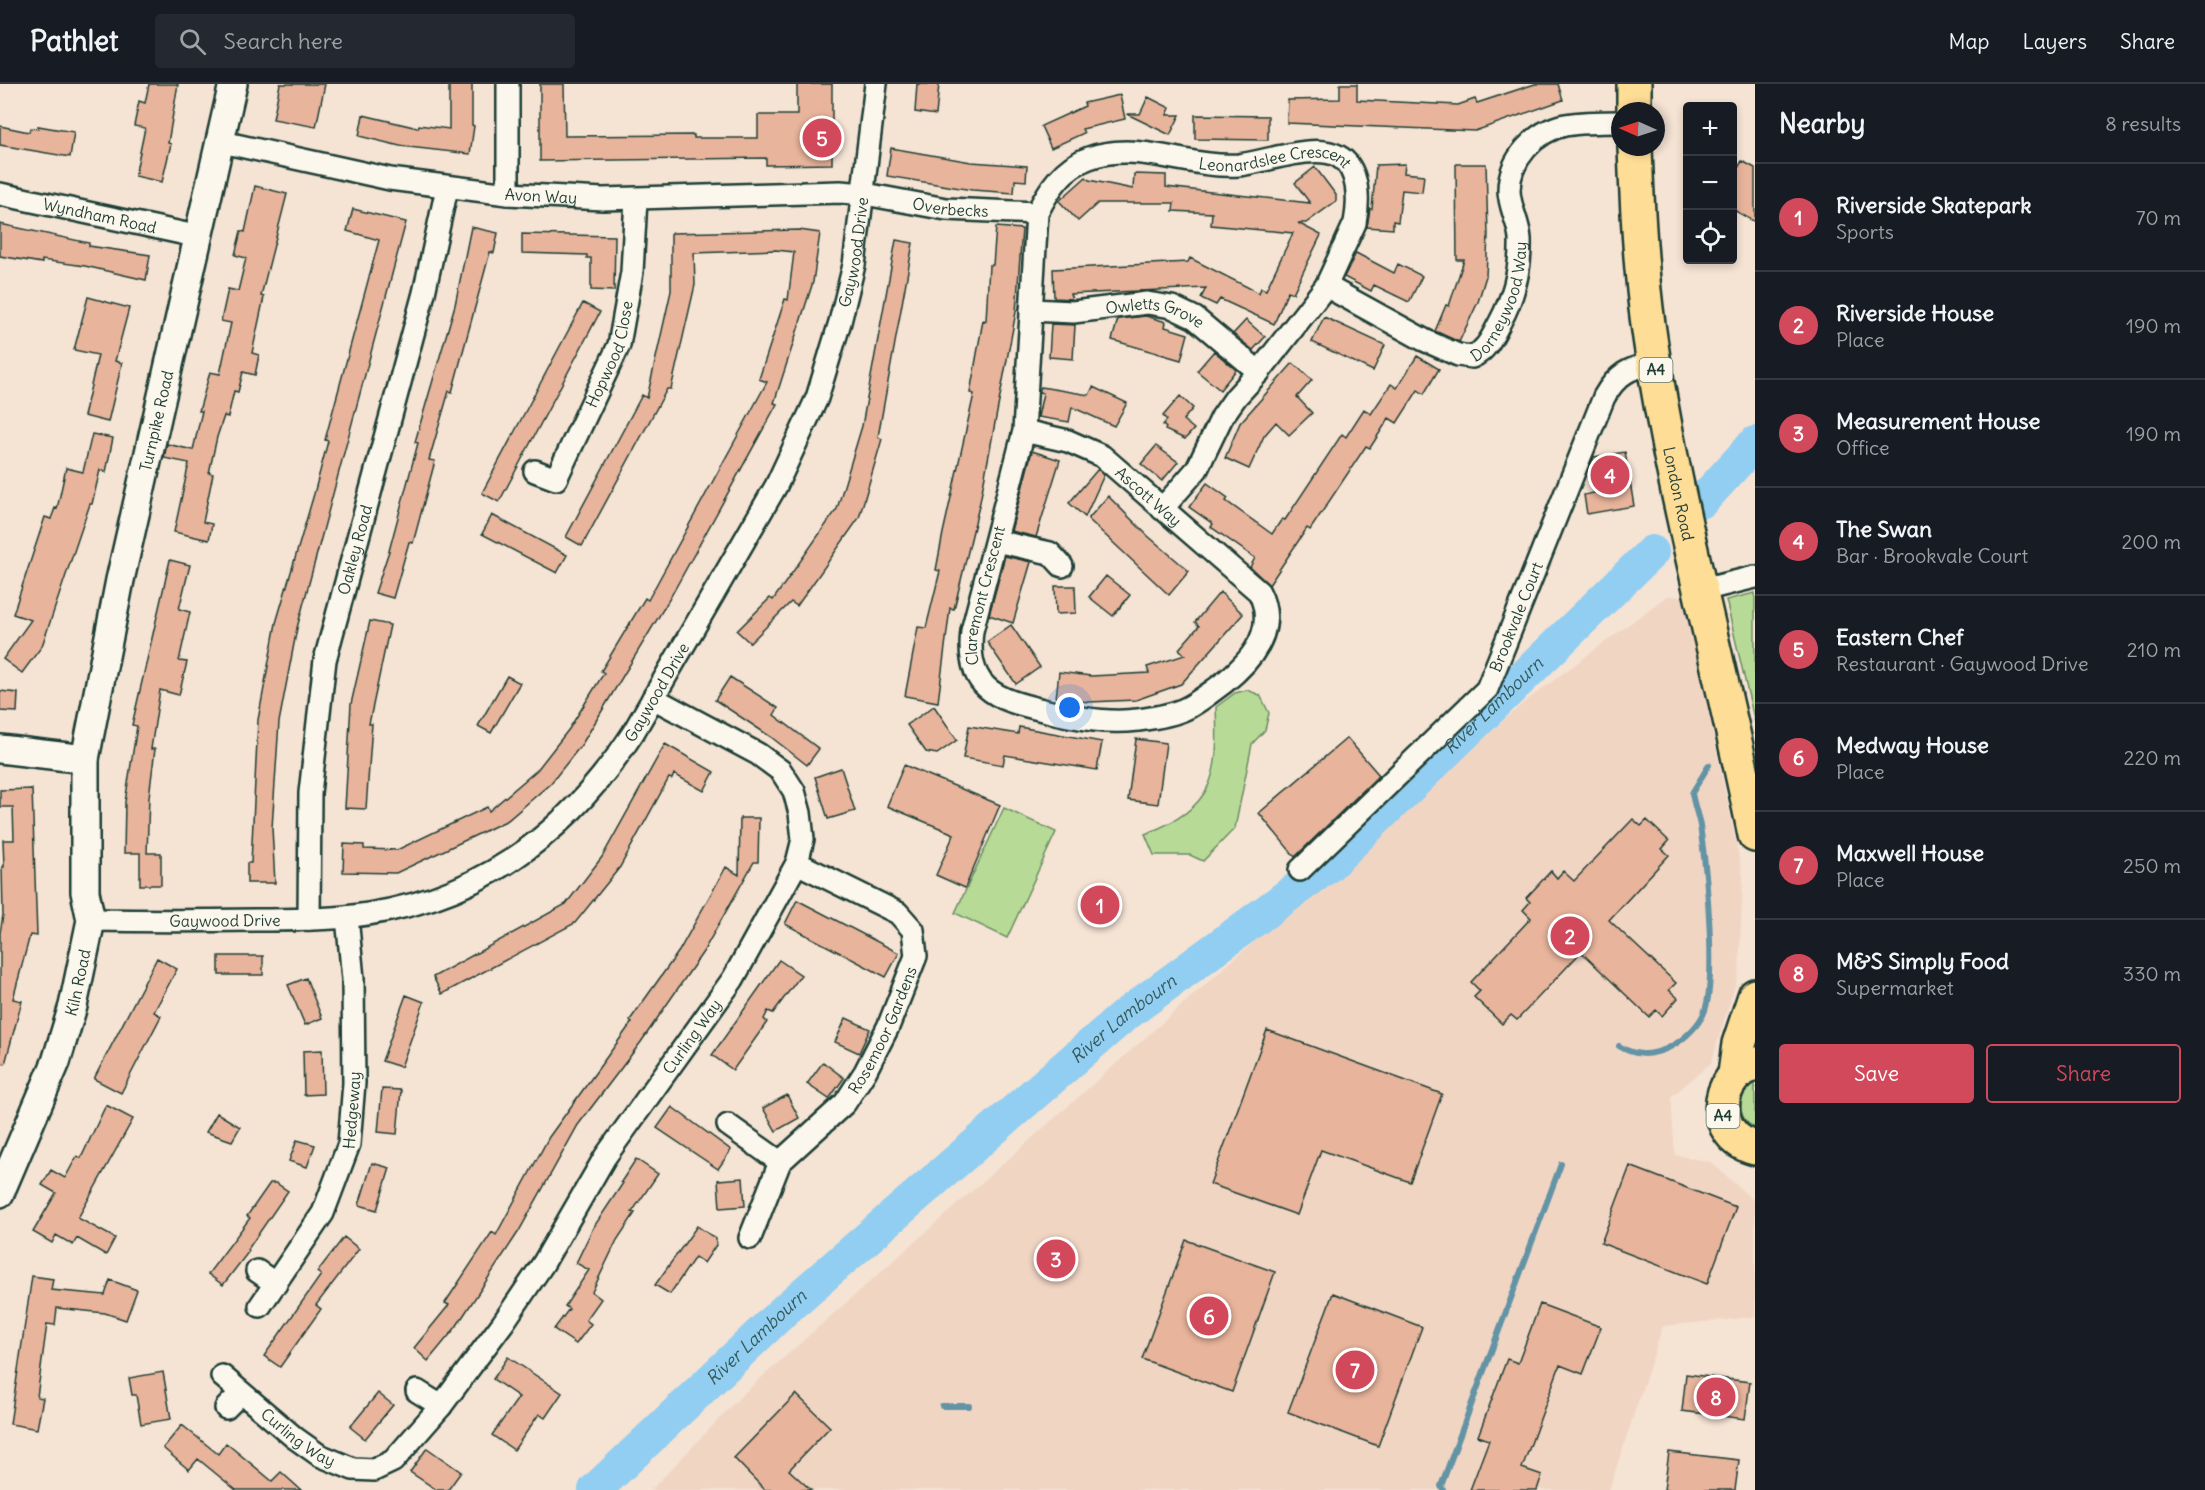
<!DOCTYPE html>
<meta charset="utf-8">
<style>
body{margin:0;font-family:Delius,sans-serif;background:#242831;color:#f1f3f6}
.controls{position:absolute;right:18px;top:18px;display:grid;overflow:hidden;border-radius:6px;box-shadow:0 3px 9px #0003}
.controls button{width:54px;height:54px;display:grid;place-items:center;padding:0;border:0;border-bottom:2px solid #363941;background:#171b24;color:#f1f3f6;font:30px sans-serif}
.compass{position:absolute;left:1611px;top:18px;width:54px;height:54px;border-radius:50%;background:#171b24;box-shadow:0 3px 9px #0003;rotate:273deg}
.you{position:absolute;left:1070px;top:624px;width:21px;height:21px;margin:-15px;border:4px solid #fff;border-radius:50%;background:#1a73e8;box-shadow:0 0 0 9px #1a73e833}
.badge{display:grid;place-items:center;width:39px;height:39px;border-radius:50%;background:#d1495b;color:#fff;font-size:20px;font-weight:700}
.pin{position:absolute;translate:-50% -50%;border:3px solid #fff;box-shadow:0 2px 6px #0006}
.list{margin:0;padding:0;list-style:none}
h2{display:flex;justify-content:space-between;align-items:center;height:78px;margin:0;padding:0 24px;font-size:26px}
h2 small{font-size:20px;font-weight:400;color:#9ea1a6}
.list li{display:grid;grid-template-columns:39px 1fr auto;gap:18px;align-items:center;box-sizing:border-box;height:108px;padding:0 24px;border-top:2px solid #363941}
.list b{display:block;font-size:22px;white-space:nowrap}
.list p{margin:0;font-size:20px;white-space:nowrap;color:#9ea1a6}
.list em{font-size:20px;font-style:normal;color:#9ea1a6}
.actions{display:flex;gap:12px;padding:18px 24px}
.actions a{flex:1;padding:14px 0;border:2px solid #d1495b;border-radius:6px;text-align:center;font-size:21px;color:#d1495b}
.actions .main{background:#d1495b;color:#fff}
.icon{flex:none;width:33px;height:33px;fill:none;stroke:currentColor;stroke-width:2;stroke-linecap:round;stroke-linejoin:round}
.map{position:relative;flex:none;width:1755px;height:1406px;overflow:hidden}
header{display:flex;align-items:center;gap:36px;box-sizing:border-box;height:84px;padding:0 30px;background:#171b24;border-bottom:2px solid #363941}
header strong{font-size:28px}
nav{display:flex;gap:33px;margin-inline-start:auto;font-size:21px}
.search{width:420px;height:54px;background:#242831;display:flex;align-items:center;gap:15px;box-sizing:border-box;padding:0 21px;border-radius:6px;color:#9ea1a6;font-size:22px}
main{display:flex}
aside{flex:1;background:#171b24}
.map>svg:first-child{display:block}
</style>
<header>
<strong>Pathlet</strong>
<div class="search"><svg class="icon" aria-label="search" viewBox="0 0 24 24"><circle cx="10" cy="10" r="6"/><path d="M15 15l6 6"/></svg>Search here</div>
<nav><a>Map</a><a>Layers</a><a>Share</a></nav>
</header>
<main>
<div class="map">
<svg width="1755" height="1406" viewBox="0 0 1755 1406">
<rect width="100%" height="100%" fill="#f5e3d4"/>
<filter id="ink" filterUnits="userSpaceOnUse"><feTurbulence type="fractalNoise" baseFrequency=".0167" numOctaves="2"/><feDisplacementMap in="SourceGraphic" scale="12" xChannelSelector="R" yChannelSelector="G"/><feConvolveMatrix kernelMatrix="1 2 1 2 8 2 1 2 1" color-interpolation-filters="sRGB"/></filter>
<g filter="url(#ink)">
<!-- built -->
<path fill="#f1d5c3" d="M1667 512 1684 513 1743 792 1739 889 1711 979 1671 1013 1675 1071 1711 1078 1755 1118V1233L1663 1242 1609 1406H651L743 1310 1522 620Z"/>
<!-- green -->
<path fill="#b7db96" stroke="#6b8c65" stroke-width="1.5" d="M1755 509V639L1726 516Z
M1247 606 1260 611 1269 629 1265 646 1252 660 1235 744 1203 777 1190 771H1154L1145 750C1215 723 1219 693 1216 623L1235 609Z
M1004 724 1056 748 1007 854 955 829Z
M1754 1000H1755V1044C1736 1034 1737 1012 1754 1000Z"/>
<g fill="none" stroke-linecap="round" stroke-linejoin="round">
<!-- stream -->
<path stroke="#6394a5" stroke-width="6" d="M1619 962C1635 972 1649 972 1666 965 1680 959 1696 945 1703 931 1718 903 1706 784 1701 749 1700 735 1694 723 1692 709L1709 681
M942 1322H969
M1443 1406 1441 1402 1561 1080"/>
<!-- river -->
<g stroke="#91cef1" stroke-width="34">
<path d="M1702 417 1755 359"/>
<path id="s1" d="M595 1406 788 1223 1125 931 1328 782 1652 468"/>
</g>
</g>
<!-- building -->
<path fill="#e8b49b" stroke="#1f3d34" stroke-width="1.5" d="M149 0H178L168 59 171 60 162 98 135 92 145 44 134 42 139 17 145 19Z
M280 0H325L316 43 273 35Z
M449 0H472V41L474 42 470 70 400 62 359 52 363 31 418 44 419 41 449 45Z
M540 0H564L565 52 694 51V54H758V31H797V0H832V80L766 81V74L540 77Z
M917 0H939L936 31 915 28Z
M1340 0H1357V16L1458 21 1475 15 1477 19 1535 0H1558L1563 16 1475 47 1287 39 1288 16 1340 15Z
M1120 11 1125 35 1082 45 1084 49 1051 64 1041 42 1085 22 1084 19Z
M1148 13 1170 24 1167 31H1180L1170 51 1127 30H1140Z
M1195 31 1268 32V56L1195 55Z
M0 42 29 48 30 44 38 45V42L74 48 70 73 0 61Z
M891 64 971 78 1027 82 1026 97 1015 96 1014 109 972 106 887 92Z
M1742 77 1755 84V138L1732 125V94Z
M1405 80 1404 89 1424 91 1422 108 1402 106 1398 138 1393 137V145L1367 143 1370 125H1372L1376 81Z
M1456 80H1486L1488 151 1486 192 1478 218 1459 258 1435 247 1446 221 1449 222 1464 176H1457Z
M1315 83 1336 111V117L1306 139H1298L1321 151 1293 209 1288 207 1274 240 1220 215 1216 221 1201 214 1206 204 1070 210 1072 215 1054 214 1053 185 1188 178 1190 174 1259 209 1261 204 1266 206 1293 149 1211 141 1212 129 1173 127 1174 119H1098L1078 137 1059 117 1086 93 1089 96 1133 105 1134 90 1166 91V103L1310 119 1295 99Z
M255 102 287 110 261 212 264 213 252 269 259 271 255 291 243 288 238 308 234 307 228 333 224 332 217 353 209 389 213 390 203 438 212 440 209 456 174 448 189 379 164 374 167 360 193 366 202 327H199L210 288 220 290 231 239 221 237 228 205 238 207 246 174 235 171 241 147 245 148Z
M353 125 406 138 297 544 279 638 272 744 275 799H247V779H251L258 636 276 539 314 410 328 357 325 356 379 156 347 147Z
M0 140 89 159V162L150 171 146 196 85 182 42 176V179L0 172Z
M471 143 498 149 494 169 490 168 452 308 449 307 429 376 435 377 413 459 409 458 393 514 375 509 389 467 418 359 415 358 421 337 455 221Z
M996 143 1022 145 1016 228 980 418 954 525 950 524 938 618 905 612 918 543 926 544 940 487 936 486 943 449 974 310 970 309 983 236 986 237 989 181H993Z
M799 146 820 149 813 198 774 319 777 320 670 514 582 660 551 699 508 736 396 789 343 788 344 760 364 761V765L397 766 487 723 489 727 537 686 569 645 604 589 601 587 645 514 648 516 767 298 759 295 785 215 788 216 794 168 776 166 694 169 695 201 671 305H667L582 462 566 453 642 311 647 314 671 207V149Z
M522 150 615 152 614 207 591 206V174H587V171L522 169Z
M896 156 913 159 878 353 882 355 859 434 797 522 791 518 750 559 737 547 770 514 773 516 837 425 862 342Z
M1356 169 1394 189 1398 180 1422 192 1409 218 1374 201 1371 207 1344 193Z
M88 213 129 224 115 277 122 279 108 338 84 332 98 271 74 266Z
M583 219 600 228 499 418 482 409Z
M1146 232 1166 238 1165 243 1188 250 1181 276 1112 256 1118 235Z
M1324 233 1385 261 1373 287 1312 258Z
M1246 236 1265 253 1253 266 1233 250Z
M1051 240 1075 241 1073 275 1049 273Z
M1214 267 1236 286 1220 306 1197 287Z
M1417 272 1439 285 1424 310 1418 306 1397 339 1389 334 1370 364 1366 362 1310 446 1307 444 1269 501 1250 483 1255 474 1211 443 1213 440 1189 423 1207 399 1228 414 1226 417 1272 450 1282 435 1285 436 1342 350 1346 353 1364 325 1371 330 1391 300 1397 304Z
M1293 279 1312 296 1297 313 1312 329 1289 351 1276 338 1264 352 1249 385 1225 374 1240 339Z
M1041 303 1089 311 1093 303 1127 319 1114 342 1072 323 1069 338 1038 333 1043 309 1039 308Z
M1180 312 1193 324 1183 336 1194 345 1185 355 1165 346 1166 344 1163 341 1167 336 1163 332Z
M92 350 113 354 106 388 100 386 92 420H90L42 562 22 589 3 575 31 536 13 530 45 433 51 435 55 424 57 425 66 384 83 388Z
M1156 362 1178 378 1162 397 1141 380Z
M1032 367 1060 376 1036 453 1011 447Z
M1625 368 1634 422 1587 430 1584 411 1594 409 1590 383 1594 373Z
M1098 385 1104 391 1085 433 1069 419Z
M1108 412 1148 452 1189 487 1169 511 1088 435Z
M492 431 567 471 557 489 482 450Z
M1005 472 1031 478 1013 539 989 531Z
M170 476 190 481 179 525 190 528 179 577 187 578 179 611 160 606 151 665H155L149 713 147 769H161V801H140V769H124L125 718 137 642 132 641Z
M1106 492 1130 511 1113 532 1089 513Z
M1055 502H1075L1076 529 1056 530Z
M1220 508 1243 530 1181 600 1136 616 1089 618 1056 614 1059 588 1091 592 1149 589 1147 583 1185 571 1179 565 1199 542 1195 538Z
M370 537 390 541 369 640H372L366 725 345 724 351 620Z
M1011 541 1040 583 1016 600 987 558Z
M507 592 520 599 491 649 478 642Z
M730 593 778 624 774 631 819 665 807 681 771 653 715 616Z
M0 607 18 609 17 628 0 627Z
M934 622 957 656 937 670 926 668 907 641Z
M969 642 1018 650 1019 643 1102 658 1097 686 1005 671 1003 681 963 674Z
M1347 654 1379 691 1295 773 1259 729Z
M1136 655 1166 659 1158 720 1128 716Z
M665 660 714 688 704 707 674 690 672 695 669 694 620 783 575 839 442 910 433 893 566 820 602 773Z
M904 681 1000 721 965 804 936 791 954 750 887 722Z
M841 684 855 727 828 735 815 693Z
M32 705 37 852 30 851 13 915 22 917 5 980 0 979V849L3 831 2 783H4L3 756H14L13 723H0V706Z
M740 734H759L758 778H754L703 868 641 958 578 1041 519 1147 456 1243 428 1277 414 1264 449 1221 445 1219 492 1148 496 1151 549 1053 632 938 630 936 679 867 726 783 739 791Z
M1633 735 1641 742 1647 736 1669 757 1662 765 1669 771 1609 836 1676 899 1669 906 1678 914 1662 932 1656 926 1649 933 1581 868 1517 936 1511 931 1502 940 1474 913 1480 907 1471 898 1531 834 1523 826 1530 818 1526 814 1551 787 1557 794 1563 787 1574 797Z
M797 816 899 869 886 893 785 840Z
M219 872H263V891H219Z
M157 874 177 885 154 928 161 932 121 1009 94 995Z
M779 876 801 891 773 929 768 927 764 935 767 938 733 986 712 971Z
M306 894 322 934 305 941 288 901Z
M406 911 424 918 401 983 382 977Z
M846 934 870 945 859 969 835 958Z
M1267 946 1442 1010 1410 1098 1321 1066 1297 1131 1210 1100Z
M322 966 323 1010 304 1011 303 967Z
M823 978 844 994 829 1015 807 1000Z
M382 1005 401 1006 397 1050 378 1048Z
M787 1011 799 1034 776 1047 763 1024Z
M106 1021 133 1035 78 1134 115 1154 106 1171 77 1154 73 1161 56 1151 52 1159 33 1148 56 1109 42 1101 51 1086 65 1094 77 1072 81 1074Z
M672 1023 731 1066 718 1085 657 1044Z
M217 1029 240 1043 232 1057 206 1048Z
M297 1056 315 1061 307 1083 289 1077Z
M636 1075 658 1090 632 1128 635 1129 617 1156 592 1208 601 1215 586 1236 591 1240 576 1260 554 1245 569 1225 565 1222 589 1186 576 1179 593 1144 623 1099 621 1098Z
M372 1079 390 1084 377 1126 359 1121Z
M1630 1082 1736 1123 1707 1200 1601 1159Z
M743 1094 745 1122 720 1124 718 1096Z
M270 1099H276L288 1107 248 1165 249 1167 223 1201 208 1190 250 1134 247 1132Z
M697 1142 716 1155V1161L704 1179 695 1173 670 1210 655 1201Z
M344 1153 359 1165 316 1221 321 1225 280 1283 264 1272 321 1191 317 1188Z
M1186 1156 1275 1188 1232 1308 1142 1275Z
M32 1192 53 1195 51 1206 105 1211 110 1196 137 1206 126 1236 105 1229 57 1224 55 1241 47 1240 37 1313 43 1314 37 1345 10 1340Z
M1333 1209 1422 1243 1378 1362 1288 1328Z
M1540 1220 1601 1243 1583 1290 1560 1281 1522 1384 1542 1391 1537 1406H1470L1489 1356 1478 1352 1507 1275 1518 1279Z
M508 1273 562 1309 545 1334 539 1330 514 1366 492 1351 519 1313 493 1295Z
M163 1288 171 1335 141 1340 136 1311H132L129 1294Z
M1686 1290 1750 1298 1745 1335 1682 1327Z
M378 1309 393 1321 365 1355 350 1343Z
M796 1310 830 1343 789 1386 811 1406H765L734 1374Z
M182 1341 218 1370 226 1359 272 1397 281 1388 301 1406H236L198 1375 189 1386 163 1364Z
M427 1364 461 1388 448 1406H437L410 1388Z
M1669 1368 1739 1376 1735 1406H1664Z"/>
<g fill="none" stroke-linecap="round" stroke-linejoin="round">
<defs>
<g id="minor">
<path d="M508 0V110"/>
<path id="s2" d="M222 58 390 95 508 110 603 115 840 108 865 110 946 125 1037 129"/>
<path id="s3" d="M0 110 200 153"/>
<path id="s4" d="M1326 202 1424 256 1458 271 1472 273C1487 266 1492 253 1500 238 1514 212 1521 185 1520 155 1519 138 1509 123 1509 106 1509 76 1535 47 1565 41 1583 38 1602 38 1620 38"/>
<path id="s5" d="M1031 226 1073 228 1147 219 1172 223 1195 234 1259 288"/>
<path id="s6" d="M1024 347 1068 357 1102 372 1259 508C1281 551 1243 586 1210 609 1203 614 1195 620 1187 624 1173 631 1154 634 1138 636 1106 640 1074 634 1043 626 995 615 965 604 972 547L1024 347 1037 129C1049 105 1063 83 1089 74 1139 56 1189 85 1239 81 1265 78 1314 59 1338 72 1360 84 1359 118 1355 139L1326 202 1259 288 1236 313 1222 333 1197 385 1162 425"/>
<path id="s7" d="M535 387 556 395 619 261 632 188 636 115"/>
<path d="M996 457 1050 469 1062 482"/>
<path d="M1702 506 1755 493"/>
<path id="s8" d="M1300 786 1487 605 1604 313C1617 290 1629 284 1654 279"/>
<path id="s9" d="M309 835 310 709 325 576 424 209 447 104"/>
<path id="s10" d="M91 836C145 837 200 837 255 836 285 836 315 836 345 833 474 820 564 755 633 649L776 402 817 314 840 238 854 181 876 0"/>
<path d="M728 1041 780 1078"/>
<path id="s11" d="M750 1154 780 1078 845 1019 865 988 888 943 916 872 913 846 898 829 797 779"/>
<path d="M257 1187 276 1200"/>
<path id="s12" d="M260 1222 323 1129 349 1060 354 999 353 895 347 833"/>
<path id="s13" d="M222 1292 295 1354 319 1371 353 1385 374 1386 393 1377 441 1322 503 1239 543 1180 605 1073 733 895 797 779 803 755 800 729 794 707 781 687 758 670 653 614"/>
<path d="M417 1307 441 1322"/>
<path d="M226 1324 241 1309"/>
</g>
<g id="tertiary">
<path d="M0 665 85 675"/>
<path id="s14" d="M0 1109 56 978 73 922 91 836 85 808V675L120 496 233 0"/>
</g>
<g id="primary">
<path d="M1634 0V27"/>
<path id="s15" d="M1635 63C1637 122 1640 181 1648 240 1672 412 1721 580 1755 751"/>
<path d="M1755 980C1713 992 1710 1053 1755 1064"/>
<path d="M1735 990 1739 960 1755 912"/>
</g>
</defs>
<!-- minor casing -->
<use href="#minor" stroke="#1f3d34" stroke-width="26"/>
<!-- tertiary casing -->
<use href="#tertiary" stroke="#1f3d34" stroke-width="32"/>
<!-- primary casing -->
<use href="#primary" stroke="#1f3d34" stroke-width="38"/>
<!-- minor -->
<use href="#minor" stroke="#fbf7ec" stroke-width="21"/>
<!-- tertiary -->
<use href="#tertiary" stroke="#fbf7ec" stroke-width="27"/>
<!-- primary -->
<use href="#primary" stroke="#fedd96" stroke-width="33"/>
</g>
</g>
<g text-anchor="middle" stroke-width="4.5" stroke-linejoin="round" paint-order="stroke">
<!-- shield labels -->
<g fill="#fbf7ec" stroke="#61756b" stroke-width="1.5">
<rect x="1639.5" y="274" width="33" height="24" rx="4.5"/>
<rect x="1706.5" y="1020" width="33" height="24" rx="4.5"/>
</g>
<g font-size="15" font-weight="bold" fill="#1f3d34">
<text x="1656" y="291">A4</text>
<text x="1723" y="1037">A4</text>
</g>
<!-- street labels -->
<g font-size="16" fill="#1f3d34" stroke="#fbf7ec">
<text dy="6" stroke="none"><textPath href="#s6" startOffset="1402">Leonardslee Crescent</textPath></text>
<text dy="6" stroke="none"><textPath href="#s2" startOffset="324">Avon Way</textPath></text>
<text dy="6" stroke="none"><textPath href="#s2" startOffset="735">Overbecks</textPath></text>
<text dy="6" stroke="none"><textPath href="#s3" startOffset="102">Wyndham Road</textPath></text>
<text dy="6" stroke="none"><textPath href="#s10" startOffset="1142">Gaywood Drive</textPath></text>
<text dy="6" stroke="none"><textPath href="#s4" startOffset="228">Dorneywood Way</textPath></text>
<text dy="6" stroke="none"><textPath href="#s5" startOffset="126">Owletts Grove</textPath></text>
<text dy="6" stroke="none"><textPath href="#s7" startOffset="159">Hopwood Close</textPath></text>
<text dy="6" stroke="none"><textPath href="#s14" startOffset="796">Turnpike Road</textPath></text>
<text dy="6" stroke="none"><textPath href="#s15" startOffset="350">London Road</textPath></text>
<text dy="6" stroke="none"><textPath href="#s6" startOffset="144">Ascott Way</textPath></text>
<text dy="6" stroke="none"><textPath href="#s9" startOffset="374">Oakley Road</textPath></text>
<text dy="6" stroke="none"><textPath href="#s6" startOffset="747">Claremont Crescent</textPath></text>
<text dy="6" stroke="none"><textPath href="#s8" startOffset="338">Brookvale Court</textPath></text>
<text dy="6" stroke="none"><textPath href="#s10" startOffset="656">Gaywood Drive</textPath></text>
<text dy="6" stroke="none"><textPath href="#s10" startOffset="134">Gaywood Drive</textPath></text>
<text dy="6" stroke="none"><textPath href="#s14" startOffset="225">Kiln Road</textPath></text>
<text dy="6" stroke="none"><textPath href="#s11" startOffset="252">Rosemoor Gardens</textPath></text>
<text dy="6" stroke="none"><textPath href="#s13" startOffset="724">Curling Way</textPath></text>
<text dy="6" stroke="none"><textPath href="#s12" startOffset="220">Hedgeway</textPath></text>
<text dy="6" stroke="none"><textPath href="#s13" startOffset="98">Curling Way</textPath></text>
</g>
<!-- water labels -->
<g font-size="18" font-style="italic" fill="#365a5a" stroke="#fbf7ec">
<text dy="6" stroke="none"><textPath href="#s1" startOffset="1194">River Lambourn</textPath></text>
<text dy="6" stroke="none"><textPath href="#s1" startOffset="708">River Lambourn</textPath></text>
<text dy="6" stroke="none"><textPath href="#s1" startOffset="222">River Lambourn</textPath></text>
</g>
</g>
</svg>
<div class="controls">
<button>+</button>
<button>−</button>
<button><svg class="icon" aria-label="locate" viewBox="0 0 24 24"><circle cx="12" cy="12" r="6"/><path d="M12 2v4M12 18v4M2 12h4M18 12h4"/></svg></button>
</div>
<svg class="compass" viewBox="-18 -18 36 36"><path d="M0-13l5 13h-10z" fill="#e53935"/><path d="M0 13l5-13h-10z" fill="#9ea1a6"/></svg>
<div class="you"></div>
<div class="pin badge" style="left:1100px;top:821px">1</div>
<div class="pin badge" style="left:1570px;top:852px">2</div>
<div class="pin badge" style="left:1056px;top:1175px">3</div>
<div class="pin badge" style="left:1610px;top:391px">4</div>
<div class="pin badge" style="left:822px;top:54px">5</div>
<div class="pin badge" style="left:1209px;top:1232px">6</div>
<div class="pin badge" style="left:1355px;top:1286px">7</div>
<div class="pin badge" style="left:1716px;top:1313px">8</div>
</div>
<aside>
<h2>Nearby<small>8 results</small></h2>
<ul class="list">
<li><span class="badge">1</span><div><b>Riverside Skatepark</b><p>Sports</p></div><em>70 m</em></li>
<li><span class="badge">2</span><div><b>Riverside House</b><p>Place</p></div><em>190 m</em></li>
<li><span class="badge">3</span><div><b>Measurement House</b><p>Office</p></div><em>190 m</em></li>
<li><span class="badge">4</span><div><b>The Swan</b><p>Bar · Brookvale Court</p></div><em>200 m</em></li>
<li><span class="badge">5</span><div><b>Eastern Chef</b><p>Restaurant · Gaywood Drive</p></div><em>210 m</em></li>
<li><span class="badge">6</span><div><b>Medway House</b><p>Place</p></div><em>220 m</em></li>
<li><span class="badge">7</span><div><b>Maxwell House</b><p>Place</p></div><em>250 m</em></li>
<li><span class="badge">8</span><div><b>M&amp;S Simply Food</b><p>Supermarket</p></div><em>330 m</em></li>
</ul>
<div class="actions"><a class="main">Save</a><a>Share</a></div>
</aside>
</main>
